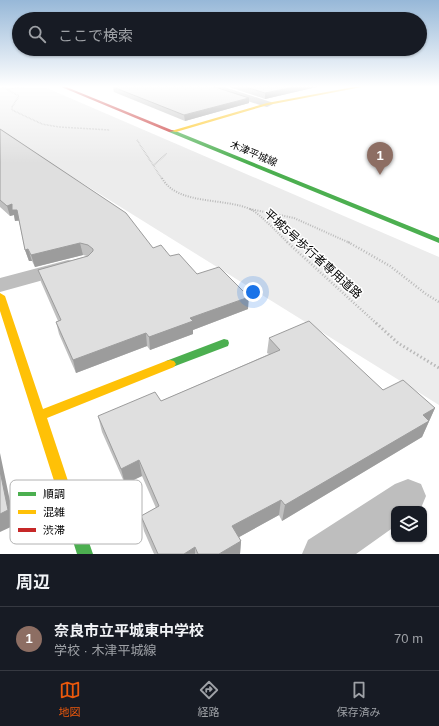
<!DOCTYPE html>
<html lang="ja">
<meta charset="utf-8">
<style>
body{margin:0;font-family:Helvetica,"Noto Sans JP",sans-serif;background:#20242c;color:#f1f3f6}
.controls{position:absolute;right:12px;bottom:12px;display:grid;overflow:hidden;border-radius:8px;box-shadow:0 1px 3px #0004}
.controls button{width:36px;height:36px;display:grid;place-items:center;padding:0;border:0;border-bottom:1px solid #363941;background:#171b24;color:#f1f3f6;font:20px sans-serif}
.you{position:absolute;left:253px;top:292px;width:14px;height:14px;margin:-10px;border:3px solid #fff;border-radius:50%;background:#1a73e8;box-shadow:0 0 0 6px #1a73e833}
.badge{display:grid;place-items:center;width:26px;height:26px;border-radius:50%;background:#ea580c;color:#fff;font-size:13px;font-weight:700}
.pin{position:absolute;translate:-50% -33px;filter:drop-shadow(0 1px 2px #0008)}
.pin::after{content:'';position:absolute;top:21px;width:14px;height:12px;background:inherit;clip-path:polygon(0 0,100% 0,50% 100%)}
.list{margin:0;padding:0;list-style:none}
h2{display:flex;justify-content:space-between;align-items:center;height:52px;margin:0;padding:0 16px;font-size:17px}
h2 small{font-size:13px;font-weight:400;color:#9ea1a6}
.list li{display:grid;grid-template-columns:26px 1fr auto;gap:12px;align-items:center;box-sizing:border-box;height:64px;padding:0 16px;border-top:1px solid #363941}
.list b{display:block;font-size:15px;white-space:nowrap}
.list p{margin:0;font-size:13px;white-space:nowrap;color:#9ea1a6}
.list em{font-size:13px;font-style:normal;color:#9ea1a6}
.icon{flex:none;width:22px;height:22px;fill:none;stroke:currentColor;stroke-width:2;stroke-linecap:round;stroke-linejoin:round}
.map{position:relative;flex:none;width:439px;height:554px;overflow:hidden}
.search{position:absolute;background:#171b24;box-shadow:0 1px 3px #0004;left:12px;right:12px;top:12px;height:44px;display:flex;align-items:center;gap:10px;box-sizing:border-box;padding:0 14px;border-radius:22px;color:#9ea1a6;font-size:15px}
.sheet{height:116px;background:#171b24}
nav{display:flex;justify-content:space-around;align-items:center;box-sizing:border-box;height:56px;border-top:1px solid #363941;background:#171b24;font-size:11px;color:#9ea1a6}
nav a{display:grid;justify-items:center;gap:2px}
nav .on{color:#ea580c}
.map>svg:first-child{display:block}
</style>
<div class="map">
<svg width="439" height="554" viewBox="0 0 439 554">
<rect width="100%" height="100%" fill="#fff"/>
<!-- green -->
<path fill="#ececec" d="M0 86H42L439 257V405L0 132Z"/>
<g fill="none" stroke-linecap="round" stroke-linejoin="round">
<!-- path-far3 -->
<path stroke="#b9b9b9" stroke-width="1.5" stroke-dasharray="0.5 1" stroke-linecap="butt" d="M1 86 19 96 12 107V110L42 124 59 127 110 130
M8 89 26 86
M137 140 162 179
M154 165 167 153"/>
<!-- path-far2 -->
<path stroke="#b9b9b9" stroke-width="2" stroke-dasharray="1 1.5" stroke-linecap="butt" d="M162 178C177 206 226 197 252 210 262 216 279 234 288 243
M250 209 294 218 350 243"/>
<!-- path-far1 -->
<path stroke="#b9b9b9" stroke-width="2.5" stroke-dasharray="1 2" stroke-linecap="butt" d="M287 242 377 324
M348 242 390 266 426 294 439 302"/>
<!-- path -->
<path stroke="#b9b9b9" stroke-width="3" stroke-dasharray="1.5 2.5" stroke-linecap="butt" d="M376 323 398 343 439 368"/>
<!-- street -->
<path fill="#bebebe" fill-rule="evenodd" d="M206 86H221L271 102 273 104 267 107 263 106 207 88Z
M68 260 76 261 79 266 76 271 0 292V278Z
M408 479 421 484 426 496 421 508 394 509V527L356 554H302L308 540 395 484Z"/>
<!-- fast -->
<path fill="#4caf50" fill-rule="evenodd" d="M169 130H173L439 238V243L169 132Z
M224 339 228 340 229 343 228 346 170 368 166 367 164 364 166 361Z
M63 480 68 482 70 487 93 554H77L56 487 58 482Z"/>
<!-- slow -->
<path fill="#ffc107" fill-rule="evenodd" d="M359 86H367L268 105 176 132 171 131 267 103Z
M0 293 5 296 43 409 166 361 170 360 174 361 176 364 174 367 47 418 70 487 68 492 63 494 58 492 56 487 0 311Z"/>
<!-- jam -->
<path fill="#c62828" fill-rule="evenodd" d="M59 86H64L174 131 169 132Z"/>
</g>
<!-- wall -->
<path fill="#c0c0c0" d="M226 86H321L265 99Z
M113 87 249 103 185 121 114 92Z
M0 129 153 248 170 256 248 309 193 330V334L150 350 147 346 76 373 59 334 56 322 58 321 41 282 38 270 87 256 83 255 35 267 32 261H29L25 250 19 221H15L14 215 10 216 0 207Z
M269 338 383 390 435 408 422 437 282 521 279 515 239 537 241 541 240 554H154L144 531 141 516 156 508 142 476 125 484 102 432 98 416 161 401 269 354 267 353Z"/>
<!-- shaded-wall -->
<path fill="#9c9c9c" d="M299 86H321L265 99V93Z
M249 98V103L185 121 184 115Z
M12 204 17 210 20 220 15 221 14 215 10 216 7 206Z
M80 243 83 255 35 267 31 255Z
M28 249 32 261H29L25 250Z
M249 297 248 309 193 330V334L150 350 149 337 190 318Z
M146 333 147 346 76 373 73 360Z
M435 408 422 437 282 521 285 505 423 415Z
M0 453 15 525 0 532Z
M139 460 142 476 125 484 121 469Z
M281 500 279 515 232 541V526Z
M241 541 240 554H219Z
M195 547V554H184Z"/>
<!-- building -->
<path fill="#dfdfdf" stroke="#9c9c9c" d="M113 86H212L249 98 184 115 113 87Z
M242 86H299L265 93Z
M0 129 126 213 153 248 161 245 170 256 179 254 197 274 219 267 249 297 190 318 193 321 149 337 146 333 73 360 56 322 61 320 38 270 88 256 93 251V249L88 245 80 243 31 255 28 249 25 250 17 210H12V204L7 206 0 200Z
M309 321 383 390 403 380 435 408 423 415 429 421 285 505 281 500 232 526 241 541 219 554H198L195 547 184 554H158L141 516 159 506 139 460 121 469 98 416 155 392 161 401 280 350 269 338Z
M0 471 8 510 0 514Z"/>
<!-- sky -->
<linearGradient id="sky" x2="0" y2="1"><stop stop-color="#97b8d8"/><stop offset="0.53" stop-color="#fff"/><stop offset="1" stop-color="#fff" stop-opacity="0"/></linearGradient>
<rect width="439" height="163" fill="url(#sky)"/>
<g text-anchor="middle" stroke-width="3" stroke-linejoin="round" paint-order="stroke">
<!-- far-street labels -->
<g font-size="10" fill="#000" stroke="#fff">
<text transform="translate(254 153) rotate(23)" y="4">木津平城線</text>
</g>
<!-- street labels -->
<g font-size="12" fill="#000" stroke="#fff">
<text transform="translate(313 254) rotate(42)" y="4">平城5号歩行者専用道路</text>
</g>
</g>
<!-- legend -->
<rect x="10" y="480" width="132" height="64" rx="6" fill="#fff" stroke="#b2b2b2" stroke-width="1"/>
<rect x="18" y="492" width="18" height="4" fill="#4caf50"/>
<rect x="18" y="510" width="18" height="4" fill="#ffc107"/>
<rect x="18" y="528" width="18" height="4" fill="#c62828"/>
<g font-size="11" fill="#000">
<text x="43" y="498">順調</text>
<text x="43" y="516">混雑</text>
<text x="43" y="534">渋滞</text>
</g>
</svg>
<div class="controls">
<button><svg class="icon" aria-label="layers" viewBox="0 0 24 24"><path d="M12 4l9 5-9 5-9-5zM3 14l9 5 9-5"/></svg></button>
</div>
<div class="you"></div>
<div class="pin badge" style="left:380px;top:175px;background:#8d6e63">1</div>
<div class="search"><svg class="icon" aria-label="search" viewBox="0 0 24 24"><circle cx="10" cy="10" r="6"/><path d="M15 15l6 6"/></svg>ここで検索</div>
</div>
<section class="sheet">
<h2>周辺<small></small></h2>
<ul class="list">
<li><span class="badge" style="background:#8d6e63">1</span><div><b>奈良市立平城東中学校</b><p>学校 · 木津平城線</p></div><em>70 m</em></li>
</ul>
</section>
<nav>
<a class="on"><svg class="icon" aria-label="map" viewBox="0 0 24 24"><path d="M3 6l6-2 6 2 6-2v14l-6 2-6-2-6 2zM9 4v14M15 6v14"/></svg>地図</a>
<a><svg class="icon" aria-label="directions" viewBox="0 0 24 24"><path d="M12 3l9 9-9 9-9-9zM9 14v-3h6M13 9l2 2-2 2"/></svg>経路</a>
<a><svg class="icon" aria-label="saved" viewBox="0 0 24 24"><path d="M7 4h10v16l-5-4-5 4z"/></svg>保存済み</a>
</nav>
